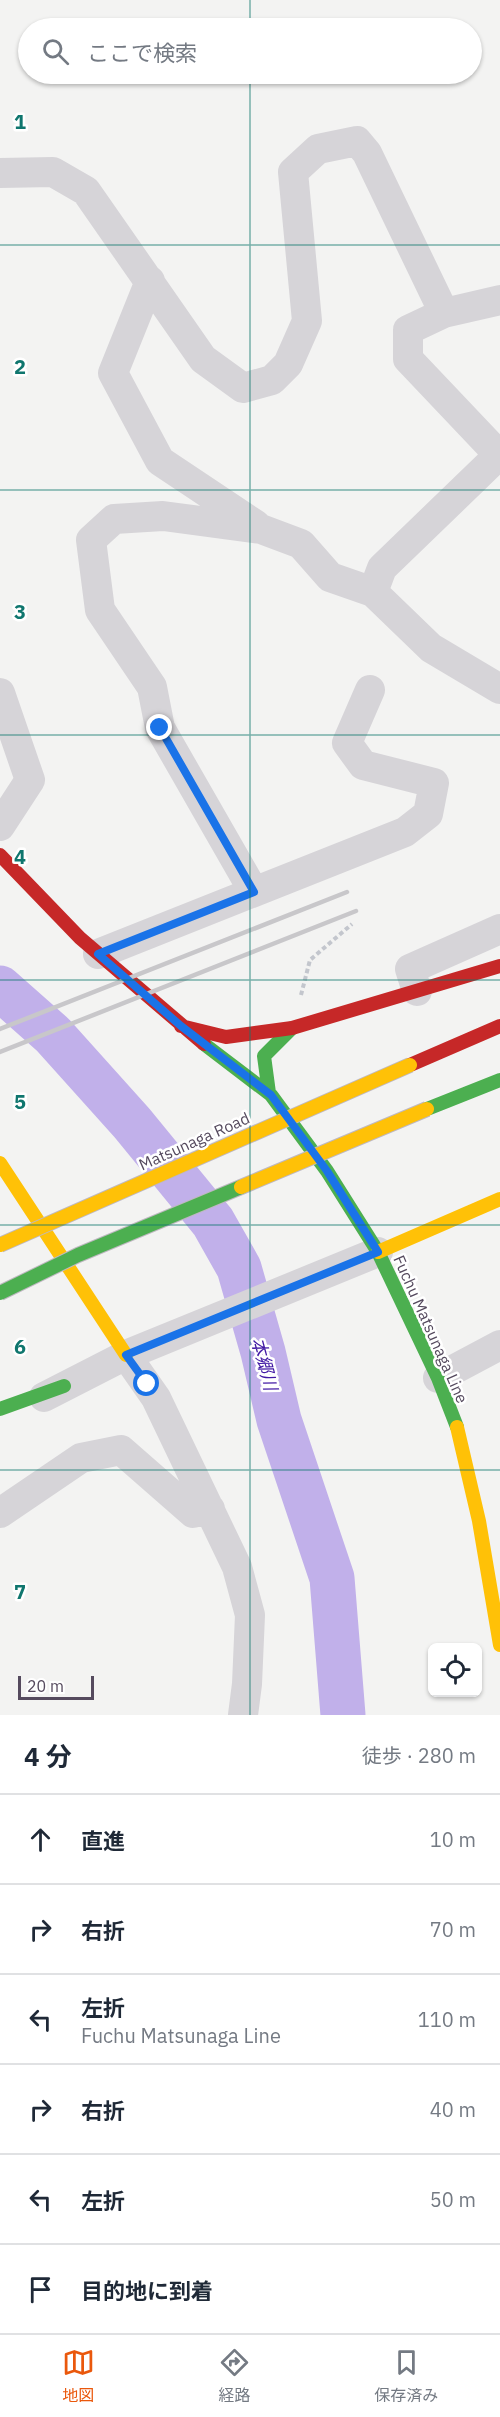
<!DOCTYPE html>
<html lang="ja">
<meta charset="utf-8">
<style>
body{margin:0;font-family:"IBM Plex Sans","Noto Sans JP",sans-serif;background:#f2f2f3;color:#1f2937}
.controls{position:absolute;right:18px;bottom:18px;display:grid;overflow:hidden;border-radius:9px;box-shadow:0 2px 4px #0004}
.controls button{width:54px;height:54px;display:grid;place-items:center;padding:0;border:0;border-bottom:2px solid #e0e1e3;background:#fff;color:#1f2937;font:30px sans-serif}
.scale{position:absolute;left:18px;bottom:15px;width:76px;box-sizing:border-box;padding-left:6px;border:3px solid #554a5e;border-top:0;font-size:16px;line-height:21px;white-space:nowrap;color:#554a5e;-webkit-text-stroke:4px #fff;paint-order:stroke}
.stop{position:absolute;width:18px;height:18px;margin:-14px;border:4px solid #1a73e8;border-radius:50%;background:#fff}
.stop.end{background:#1a73e8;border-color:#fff;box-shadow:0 2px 6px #0008}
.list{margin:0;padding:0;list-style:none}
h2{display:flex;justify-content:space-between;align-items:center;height:78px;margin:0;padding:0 24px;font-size:26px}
h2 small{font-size:20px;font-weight:400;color:#747a83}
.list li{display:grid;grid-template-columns:39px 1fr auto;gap:18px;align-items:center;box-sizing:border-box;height:90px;padding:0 24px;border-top:2px solid #e0e1e3}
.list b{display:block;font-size:22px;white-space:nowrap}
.list p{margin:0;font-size:20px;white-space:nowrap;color:#747a83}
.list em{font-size:20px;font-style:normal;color:#747a83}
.icon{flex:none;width:33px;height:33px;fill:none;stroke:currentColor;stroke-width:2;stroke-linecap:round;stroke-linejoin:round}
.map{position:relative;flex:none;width:500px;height:1715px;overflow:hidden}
.search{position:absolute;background:#fff;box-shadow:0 2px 4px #0004;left:18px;right:18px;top:18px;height:66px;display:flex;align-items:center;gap:15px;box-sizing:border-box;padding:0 21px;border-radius:33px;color:#747a83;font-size:22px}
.sheet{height:618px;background:#fff}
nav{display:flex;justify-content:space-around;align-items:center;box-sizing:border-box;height:84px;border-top:2px solid #e0e1e3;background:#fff;font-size:16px;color:#747a83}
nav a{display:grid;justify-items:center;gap:3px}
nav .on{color:#ea580c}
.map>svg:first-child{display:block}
</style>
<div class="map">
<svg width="500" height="1715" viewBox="0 0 500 1715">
<rect width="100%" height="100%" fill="#f3f3f2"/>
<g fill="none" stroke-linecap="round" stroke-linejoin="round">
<!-- river -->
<path stroke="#c1b0ea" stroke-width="45" d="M0 988 53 1035 132 1123 213 1222 239 1268 263 1352 279 1420 332 1578 343 1715"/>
<!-- path -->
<path stroke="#c3c6cd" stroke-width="4" stroke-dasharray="4.5 3" stroke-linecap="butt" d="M301 995 310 960 352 924"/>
<!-- street -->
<path stroke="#d6d4d8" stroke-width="30" d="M0 173 53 172 86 191 203 359 243 388 272 380 288 364 307 321 293 172 318 149 357 141 367 153 444 313
M150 281 113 373 160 461 256 525
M500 454 382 568 373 592 431 648 500 689
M499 455 408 359V330L444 313 500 300
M0 693 30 780 0 826
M254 892 160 728 152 687 100 610 91 540 114 519 163 516 261 529 301 544 330 577 373 592
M98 954 405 832 428 814 434 783 363 765 347 743 370 690
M417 991 410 969 500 929
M126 1355 156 1398 237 1567 250 1615 247 1684 243 1715
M438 1378 500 1345
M44 1397 126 1355 378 1252
M0 1513 81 1458 121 1450 193 1513 210 1509"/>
<!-- fast -->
<path stroke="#4caf50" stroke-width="14" d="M204 1044 271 1095 327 1171 378 1252 438 1378 457 1427
M269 1093 264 1056 292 1028
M427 1109 500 1080
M0 1409 64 1386"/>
<!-- slow -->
<path stroke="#ffc107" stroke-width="14" d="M0 1163 126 1355
M378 1252 500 1199
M457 1427 479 1521 500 1645"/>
<!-- jam -->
<path stroke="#c62828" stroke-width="14" d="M0 855 80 938 204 1044
M181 1026 226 1037 292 1028 500 966
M410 1065 500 1026"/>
<!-- rail -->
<path stroke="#c8c7ca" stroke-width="4.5" d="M0 1029 347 892
M0 1052 356 911"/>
<defs>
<path id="fast-bridge" d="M0 1293 78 1255 241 1187"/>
<path id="slow-bridge" d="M241 1187 427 1109
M0 1245 410 1065"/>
</defs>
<!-- fast-bridge casing -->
<use href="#fast-bridge" stroke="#beb8c0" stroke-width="16" stroke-linecap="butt"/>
<!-- slow-bridge casing -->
<use href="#slow-bridge" stroke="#beb8c0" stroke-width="16" stroke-linecap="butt"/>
<!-- fast-bridge -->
<use href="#fast-bridge" stroke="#4caf50" stroke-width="14"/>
<!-- slow-bridge -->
<use href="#slow-bridge" stroke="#ffc107" stroke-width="14"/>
</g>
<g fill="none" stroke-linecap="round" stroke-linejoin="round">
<!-- route -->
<path stroke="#1a73e8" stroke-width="8" d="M147 1384 126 1355 378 1252 327 1171 271 1095 181 1026 98 954 254 892 160 728"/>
</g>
<!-- grid -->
<path fill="none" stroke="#0f766e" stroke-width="1.5" stroke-opacity="0.55" d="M250 0V28M250 74V1715M0 245H500M0 490H500M0 735H500M0 980H500M0 1225H500M0 1470H500"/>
<g text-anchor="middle" stroke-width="5" stroke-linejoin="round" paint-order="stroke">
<!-- street labels -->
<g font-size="16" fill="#554a5e" stroke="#fff">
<text transform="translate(194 1141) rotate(-24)" y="6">Matsunaga Road</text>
<text transform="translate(431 1329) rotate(66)" y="6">Fuchu Matsunaga Line</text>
</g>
<!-- water labels -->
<g font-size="18" font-style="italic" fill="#4017a4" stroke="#fff">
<text transform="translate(264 1364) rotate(75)" y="6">本郷川</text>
</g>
</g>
<g font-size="20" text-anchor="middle" font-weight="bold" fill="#0f766e" stroke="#fff" stroke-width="5" stroke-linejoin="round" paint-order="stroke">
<text x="20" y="129">1</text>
<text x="20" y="374">2</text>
<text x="20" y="619">3</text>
<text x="20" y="864">4</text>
<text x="20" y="1109">5</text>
<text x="20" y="1354">6</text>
<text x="20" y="1599">7</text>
</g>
</svg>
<div class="controls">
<button><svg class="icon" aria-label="locate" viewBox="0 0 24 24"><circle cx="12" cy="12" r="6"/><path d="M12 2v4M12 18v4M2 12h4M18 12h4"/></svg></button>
</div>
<div class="scale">20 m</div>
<div class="stop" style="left:147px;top:1384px"></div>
<div class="stop end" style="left:160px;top:728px"></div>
<div class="search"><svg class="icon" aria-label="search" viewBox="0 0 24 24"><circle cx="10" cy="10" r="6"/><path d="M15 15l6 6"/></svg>ここで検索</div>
</div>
<section class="sheet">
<h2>4 分<small>徒歩 · 280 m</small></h2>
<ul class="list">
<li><svg class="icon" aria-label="ahead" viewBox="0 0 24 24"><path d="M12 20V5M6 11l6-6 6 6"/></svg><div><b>直進</b></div><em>10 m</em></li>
<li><svg class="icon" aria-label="right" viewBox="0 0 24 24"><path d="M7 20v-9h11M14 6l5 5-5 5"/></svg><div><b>右折</b></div><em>70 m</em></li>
<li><svg class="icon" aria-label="left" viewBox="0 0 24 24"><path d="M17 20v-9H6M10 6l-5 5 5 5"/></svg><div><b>左折</b><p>Fuchu Matsunaga Line</p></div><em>110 m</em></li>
<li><svg class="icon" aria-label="right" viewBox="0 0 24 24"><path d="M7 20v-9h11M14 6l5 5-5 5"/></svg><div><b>右折</b></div><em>40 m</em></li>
<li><svg class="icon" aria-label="left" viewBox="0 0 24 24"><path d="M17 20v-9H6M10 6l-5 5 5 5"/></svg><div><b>左折</b></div><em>50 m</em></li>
<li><svg class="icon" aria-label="arrive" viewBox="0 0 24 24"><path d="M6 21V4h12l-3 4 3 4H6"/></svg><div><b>目的地に到着</b></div></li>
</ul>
</section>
<nav>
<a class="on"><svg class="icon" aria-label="map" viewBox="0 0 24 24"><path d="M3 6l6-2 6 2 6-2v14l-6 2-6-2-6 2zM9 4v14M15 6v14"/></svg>地図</a>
<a><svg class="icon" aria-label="directions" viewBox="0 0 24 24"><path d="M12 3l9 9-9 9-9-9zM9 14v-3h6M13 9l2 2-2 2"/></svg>経路</a>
<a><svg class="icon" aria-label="saved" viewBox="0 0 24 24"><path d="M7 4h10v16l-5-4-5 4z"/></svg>保存済み</a>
</nav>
